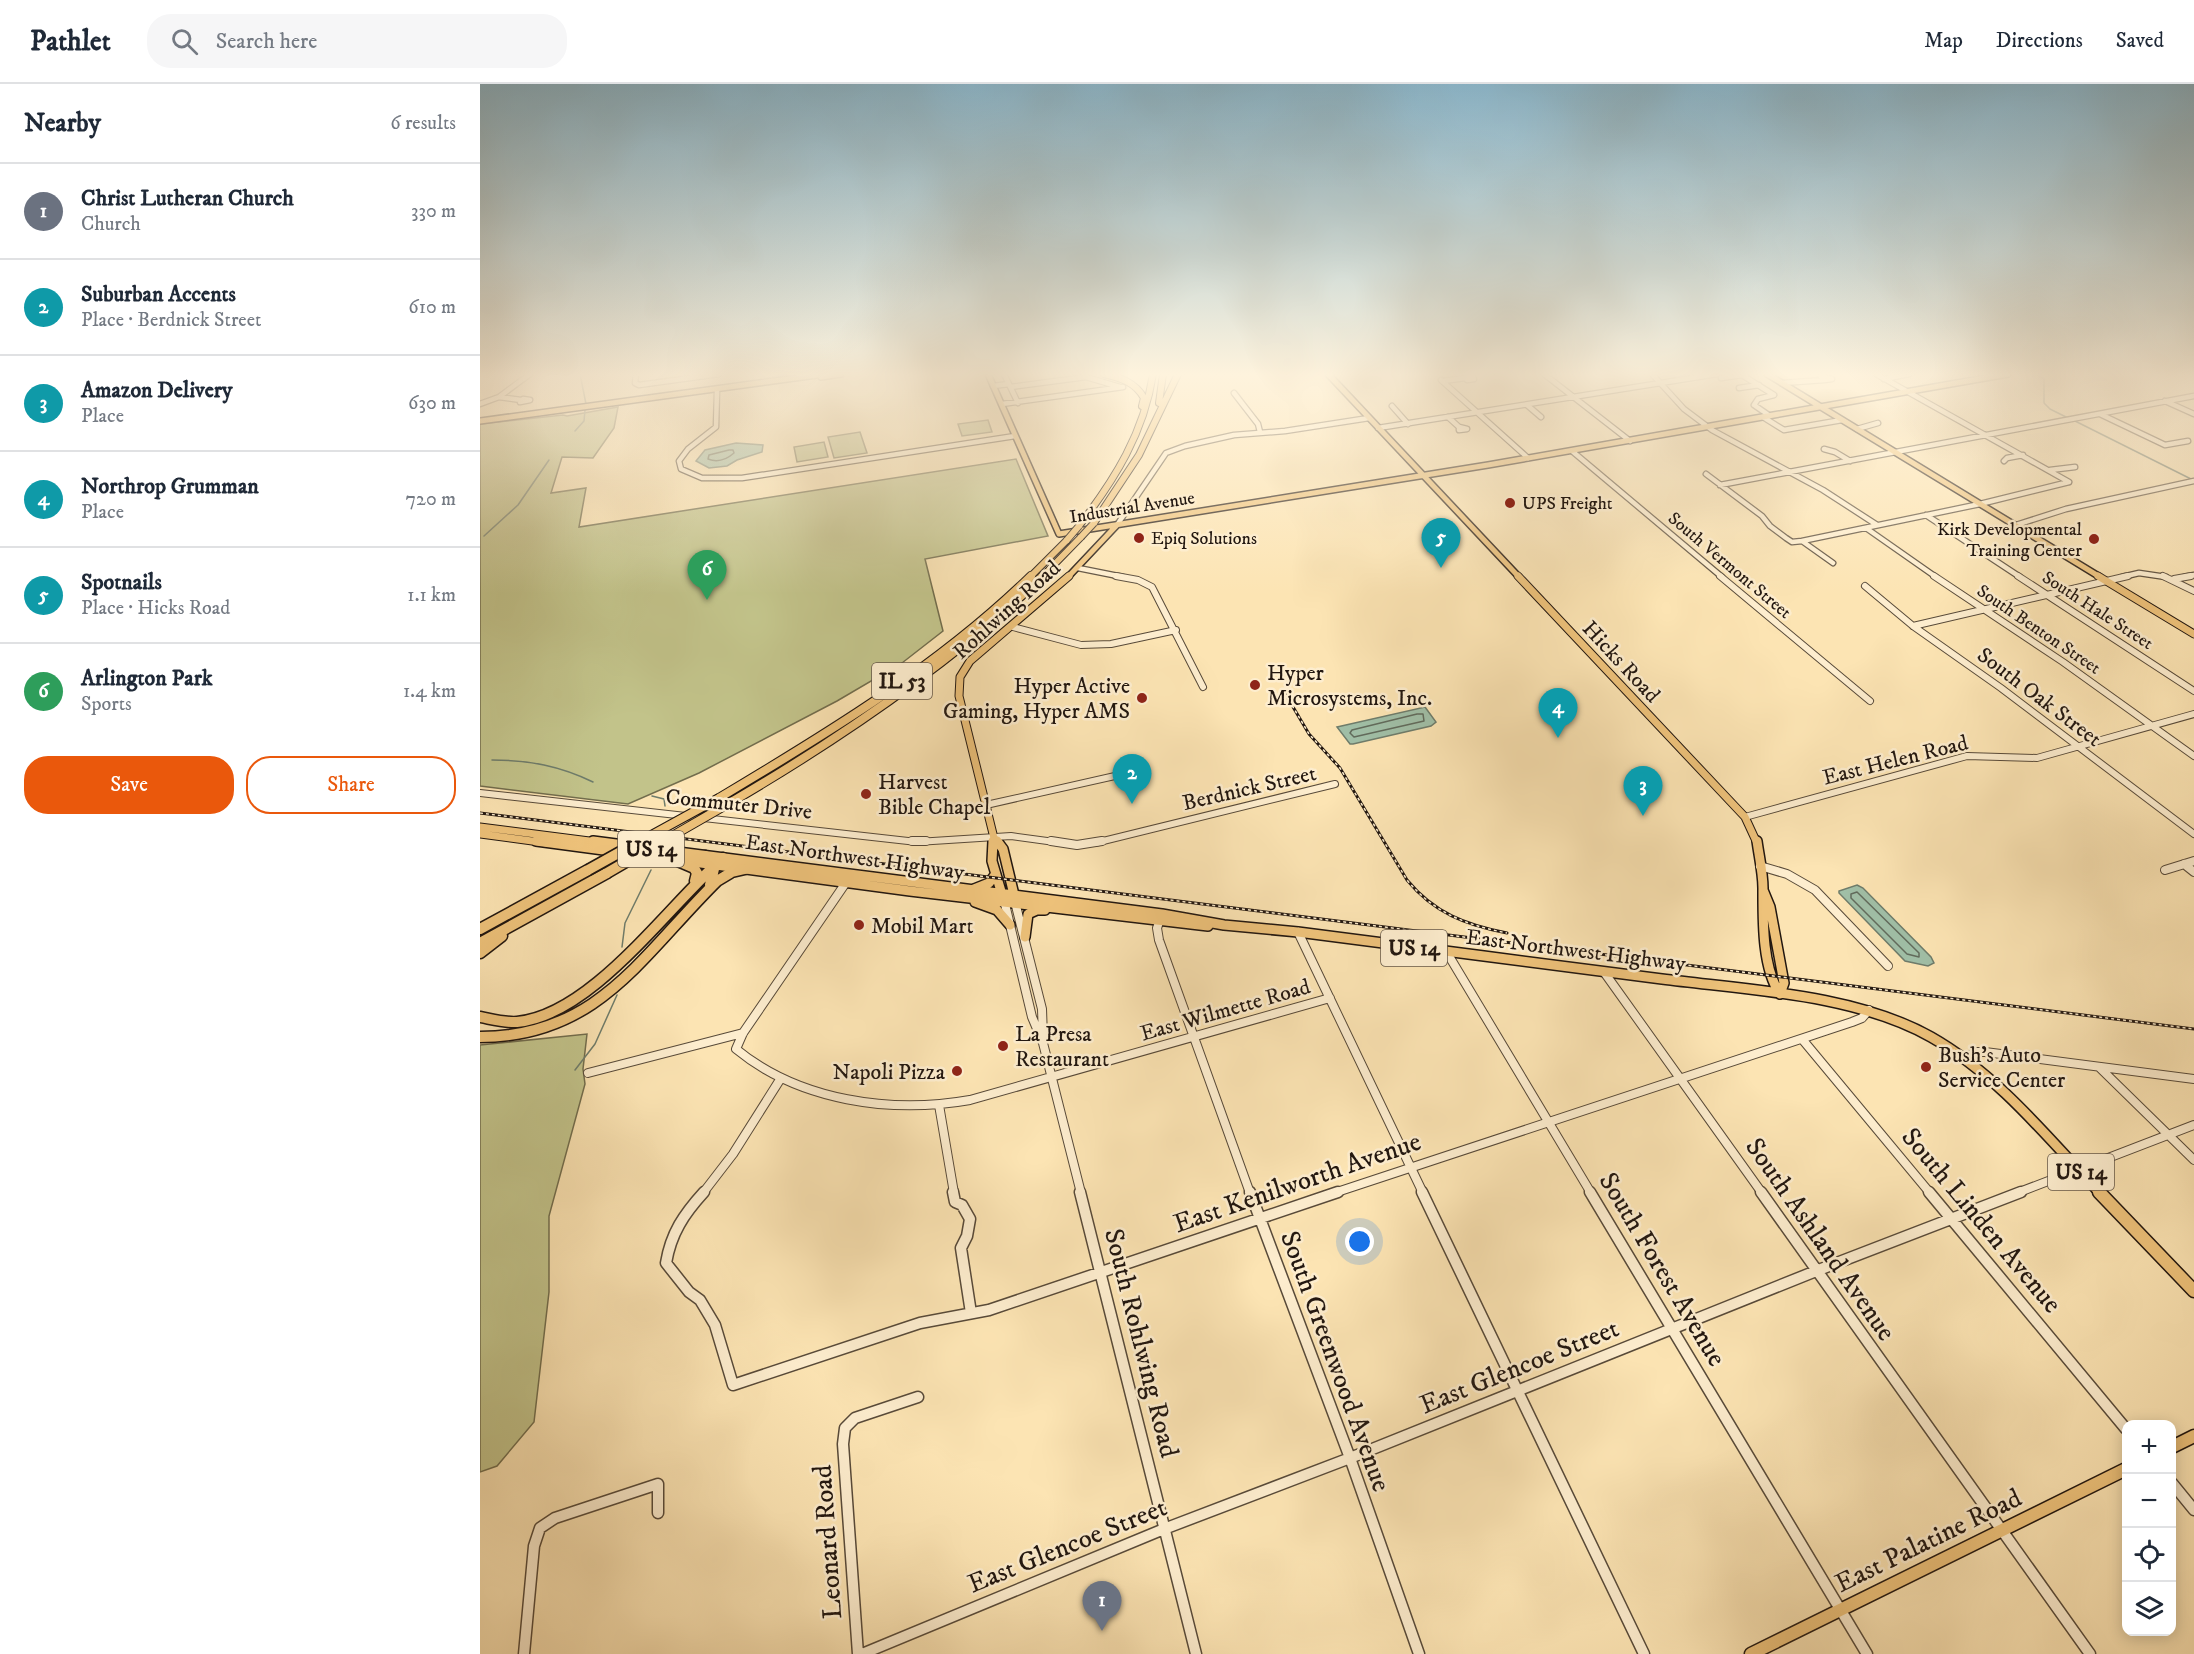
<!DOCTYPE html>
<meta charset="utf-8">
<style>
body{margin:0;font-family:"IM FELL DW Pica",serif;background:#f6f6f7;color:#1f2937}
.controls{position:absolute;right:18px;bottom:18px;display:grid;overflow:hidden;border-radius:12px;box-shadow:0 3px 15px #0003}
.controls button{width:54px;height:54px;display:grid;place-items:center;padding:0;border:0;border-bottom:2px solid #e0e1e3;background:#fff;color:#1f2937;font:30px sans-serif}
.you{position:absolute;left:880px;top:1158px;width:21px;height:21px;margin:-15px;border:4px solid #fff;border-radius:50%;background:#1a73e8;box-shadow:0 0 0 9px #1a73e833}
.badge{display:grid;place-items:center;width:39px;height:39px;border-radius:50%;background:#ea580c;color:#fff;font-size:20px;font-weight:700}
.pin{position:absolute;translate:-50% -50px;filter:drop-shadow(0 2px 3px #0008)}
.pin::after{content:'';position:absolute;top:32px;width:21px;height:18px;background:inherit;clip-path:polygon(0 0,100% 0,50% 100%)}
.list{margin:0;padding:0;list-style:none}
h2{display:flex;justify-content:space-between;align-items:center;height:78px;margin:0;padding:0 24px;font-size:26px}
h2 small{font-size:20px;font-weight:400;color:#747a83}
.list li{display:grid;grid-template-columns:39px 1fr auto;gap:18px;align-items:center;box-sizing:border-box;height:96px;padding:0 24px;border-top:2px solid #e0e1e3}
.list b{display:block;font-size:22px;white-space:nowrap}
.list p{margin:0;font-size:20px;white-space:nowrap;color:#747a83}
.list em{font-size:20px;font-style:normal;color:#747a83}
.actions{display:flex;gap:12px;padding:18px 24px}
.actions a{flex:1;padding:14px 0;border:2px solid #ea580c;border-radius:24px;text-align:center;font-size:21px;color:#ea580c}
.actions .main{background:#ea580c;color:#fff}
.icon{flex:none;width:33px;height:33px;fill:none;stroke:currentColor;stroke-width:2;stroke-linecap:round;stroke-linejoin:round}
.map{position:relative;flex:none;width:1714px;height:1570px;overflow:hidden}
header{display:flex;align-items:center;gap:36px;box-sizing:border-box;height:84px;padding:0 30px;background:#fff;border-bottom:2px solid #e0e1e3}
header strong{font-size:28px}
nav{display:flex;gap:33px;margin-inline-start:auto;font-size:21px}
.search{width:420px;height:54px;background:#f6f6f7;display:flex;align-items:center;gap:15px;box-sizing:border-box;padding:0 21px;border-radius:24px;color:#747a83;font-size:22px}
main{display:flex}
aside{flex:1;background:#fff}
.map>svg:first-child{display:block}
</style>
<header>
<strong>Pathlet</strong>
<div class="search"><svg class="icon" aria-label="search" viewBox="0 0 24 24"><circle cx="10" cy="10" r="6"/><path d="M15 15l6 6"/></svg>Search here</div>
<nav><a>Map</a><a>Directions</a><a>Saved</a></nav>
</header>
<main>
<aside>
<h2>Nearby<small>6 results</small></h2>
<ul class="list">
<li><span class="badge" style="background:#6b7280">1</span><div><b>Christ Lutheran Church</b><p>Church</p></div><em>330 m</em></li>
<li><span class="badge" style="background:#0f9aa8">2</span><div><b>Suburban Accents</b><p>Place · Berdnick Street</p></div><em>610 m</em></li>
<li><span class="badge" style="background:#0f9aa8">3</span><div><b>Amazon Delivery</b><p>Place</p></div><em>630 m</em></li>
<li><span class="badge" style="background:#0f9aa8">4</span><div><b>Northrop Grumman</b><p>Place</p></div><em>720 m</em></li>
<li><span class="badge" style="background:#0f9aa8">5</span><div><b>Spotnails</b><p>Place · Hicks Road</p></div><em>1.1 km</em></li>
<li><span class="badge" style="background:#2e9e5b">6</span><div><b>Arlington Park</b><p>Sports</p></div><em>1.4 km</em></li>
</ul>
<div class="actions"><a class="main">Save</a><a>Share</a></div>
</aside>
<div class="map">
<svg width="1714" height="1570" viewBox="0 0 1714 1570">
<rect width="100%" height="100%" fill="#fce4b3"/>
<filter id="stains"><feTurbulence type="fractalNoise" baseFrequency=".00333" numOctaves="4"/><feColorMatrix values="0 0 0 0 .2 0 0 0 0 .09 0 0 0 0 .02 0 0 0 .5 -.17"/></filter>
<radialGradient id="worn" r=".72"><stop offset=".6" stop-color="#630" stop-opacity="0"/><stop offset="1" stop-color="#630" stop-opacity=".3"/></radialGradient>
<!-- green -->
<path fill="#c2c38a" stroke="#726d4d" stroke-width="1.5" d="M138 323 134 344 113 374 82 373 71 409 106 404 99 443 536 375 568 452 445 475 463 547 422 579 357 617 219 689 148 720 0 702V340L83 331 87 332Z
M508 336 512 348 482 352 478 340Z
M380 348 387 369 354 374 348 353Z
M344 358 348 373 317 378 314 363Z
M107 950 103 985 105 1000 69 1132V1208L54 1338 17 1382 0 1388V961Z"/>
<!-- water -->
<path fill="#a0bfa7" stroke="#6e7c6b" stroke-width="1.5" d="M256 359 283 361 282 368 257 376 247 382 229 384 216 377 225 366Z
M945 623 956 638 951 642 873 660H870L857 643Z
M1377 801 1383 804 1451 873 1454 879 1448 882 1425 877 1359 809V807Z"/>
<g fill="none" stroke-linecap="round" stroke-linejoin="round">
<!-- shore -->
<path stroke="#616b5c" stroke-width="1.5" d="M249 366H253L254 369C246 376 238 379 228 375L229 371Z
M937 630H943L944 637 874 653 870 649 872 646Z
M1377 808 1439 869V873L1427 870 1371 814V810Z"/>
<!-- stream -->
<path stroke="#6e7c6b" stroke-width="1.5" d="M100 290 106 320
M1556 290 1564 295V319L1570 325 1588 334
M1593 336 1711 395
M95 347 104 337 105 326
M4 452 38 421 69 376
M12 676C49 676 80 682 113 698
M172 712 184 715 185 722
M142 863 145 839 171 786
M95 986 115 960 137 911"/>
<defs>
<path id="minor-far3" d="M156 290 155 299 159 301 239 290
M524 290 538 319
M1064 290 1150 357
M1172 290 1204 325 1232 346 1343 406 1397 441
M1396 290 1589 398
M987 293H993L994 295 987 296 985 294Z
M1343 293 1352 295 1344 296
M1241 294 1262 291 1294 311 1278 315 1274 321 1290 332
M1404 295 1429 290
M961 296 1048 374
M963 297 985 294
M1302 299 1344 296 1339 290
M513 302 529 300
M531 303 606 293 640 303
M1259 304 1279 301
M237 306 236 343 208 365 199 377 201 385 222 394H262L535 352
M754 309 778 340 780 348
M19 313 41 316
M43 315 50 316 40 318Z
M1685 317 1714 330
M0 320 19 313 50 290
M522 320 643 303
M1047 321 1061 333
M912 322 928 340
M1620 330 1685 361 1708 357
M968 333 979 343
M1283 333 1304 346 1362 336
M979 343 987 345 979 346Z
M898 344 1237 290
M1377 345 1398 339
M1344 365 1355 368 1370 377
M1092 367 1242 493
M1524 377 1527 374 1543 371
M1570 386 1595 383
M1226 390 1282 432 1290 442 1306 454 1312 458 1322 457 1353 479
M1240 401 1714 312
M1446 431 1540 493
M637 441 686 369 705 362 754 351 805 347 889 334
M1536 441 1586 425 1714 397
M1386 444 1456 493
M1322 457 1500 420 1589 398
M598 484 643 493
M1642 493 1659 489 1686 493
M1704 493 1714 491"/>
<path id="minor-far2" d="M636 492 658 496 672 503 723 603
M1240 492 1390 617
M1454 492 1583 578 1714 672
M1538 492 1714 607
M1683 492 1714 507
M1694 495 1711 492
M1385 502 1433 542 1521 604 1714 750
M1433 542 1648 492
M533 543 601 561 631 560 696 546
M0 709 437 758 531 752 582 759
M506 721 666 685
M1265 733 1487 672 1557 674 1714 630
M615 759 855 700"/>
<path id="minor-far1" d="M432 757H446
M571 757 597 761 622 757
M1704 780 1714 788
M1280 782 1307 790 1335 806 1408 882
M1685 786 1714 777
M367 797 263 949 256 965C319 1017 411 1030 490 1016L850 914
M524 816 552 933 563 959 601 1109
M535 818 562 925 563 953
M681 833 677 844 679 856 770 1109
M818 848 943 1109
M966 867 1111 1109
M1124 888 1282 1109
M1322 955 1450 1109
M1485 974 1495 968H1505L1714 995
M1620 984 1714 1076
M108 989 263 949
M459 1021 474 1109
M223 1109 253 1070 301 994
M854 1109 1372 938 1382 934 1389 926
M1537 1109 1714 1041"/>
<path id="minor" d="M224 1108C204 1130 191 1149 186 1179L209 1208 220 1216 235 1241 253 1301 440 1239 509 1226 858 1108
M473 1108 475 1118 482 1121 490 1135 487 1152 481 1164 491 1229
M600 1108 716 1570
M770 1108 870 1374 939 1570
M942 1108 1164 1570
M1110 1108 1387 1570
M1281 1108 1610 1570
M1449 1108 1646 1345
M1692 1399 1714 1426
M44 1570 54 1462 60 1444 75 1434 178 1400V1429
M378 1570 363 1360 365 1344 375 1334 438 1313
M382 1570 684 1445 870 1374 1336 1187 1541 1108"/>
<path id="major-far3" d="M508 290 579 450 1008 381 1528 290
M848 290 1039 493
M1287 290 1620 493
M341 293 361 290
M0 337 344 290
M588 493 637 441"/>
<path id="major-far2" d="M1038 492 1265 733 1277 759
M1618 492 1714 550
M0 743 125 759
M0 750 67 759
M513 759 514 754
M518 759 514 754 479 612 480 593 490 577 589 492"/>
<path id="major-far1" d="M56 757 430 807 728 842
M113 757 682 830 744 841 818 848C939 864 1061 879 1182 895 1268 906 1375 910 1451 953 1518 991 1568 1054 1620 1109
M513 757 512 777 523 814
M517 757 523 765 535 815
M1277 757C1279 772 1283 789 1283 804 1283 836 1282 884 1300 910
M494 805 509 799 515 791
M1283 806 1290 823 1304 899 1300 910
M495 818 517 826 530 841
M545 853 548 830 557 826H565"/>
<path id="major" d="M1619 1108 1714 1207
M1692 1363 1714 1352
M1271 1570 1646 1385"/>
<path id="highway-far2" d="M624 290C641 294 655 298 664 314L662 322
M679 319 683 290
M614 439 659 371 698 290
M599 442C635 395 664 349 673 290
M550 493 587 456
M562 493 601 453"/>
<path id="highway-far1" d="M239 714C348 649 460 581 551 492
M253 717C364 652 469 580 563 492"/>
<path id="highway" d="M225 772 234 785 230 801
M200 778 214 784 217 789 215 797
M0 845 108 786
M0 859 127 789
M0 869 22 852
M0 933C11 935 25 939 37 938 112 931 187 823 243 774
M0 953C118 953 162 871 237 797L252 788 265 785"/>
</defs>
<!-- minor-far3 casing -->
<use href="#minor-far3" stroke="#584a39" stroke-width="7"/>
<!-- minor-far2 casing -->
<use href="#minor-far2" stroke="#584a39" stroke-width="8"/>
<!-- minor-far1 casing -->
<use href="#minor-far1" stroke="#584a39" stroke-width="10"/>
<!-- minor casing -->
<use href="#minor" stroke="#584a39" stroke-width="13"/>
<!-- major-far3 casing -->
<use href="#major-far3" stroke="#221710" stroke-width="8"/>
<!-- major-far2 casing -->
<use href="#major-far2" stroke="#221710" stroke-width="9"/>
<!-- major-far1 casing -->
<use href="#major-far1" stroke="#221710" stroke-width="12"/>
<!-- major casing -->
<use href="#major" stroke="#221710" stroke-width="15"/>
<!-- highway-far2 casing -->
<use href="#highway-far2" stroke="#221710" stroke-width="8"/>
<!-- highway-far1 casing -->
<use href="#highway-far1" stroke="#221710" stroke-width="10"/>
<!-- highway casing -->
<use href="#highway" stroke="#221710" stroke-width="13"/>
<!-- minor-far3 -->
<use href="#minor-far3" stroke="#fdedce" stroke-width="4.5"/>
<!-- minor-far2 -->
<use href="#minor-far2" stroke="#fdedce" stroke-width="6"/>
<!-- minor-far1 -->
<use href="#minor-far1" stroke="#fdedce" stroke-width="8"/>
<!-- minor -->
<use href="#minor" stroke="#fdedce" stroke-width="10"/>
<!-- major-far3 -->
<use href="#major-far3" stroke="#eec27a" stroke-width="5"/>
<!-- major-far2 -->
<use href="#major-far2" stroke="#eec27a" stroke-width="7"/>
<!-- major-far1 -->
<use href="#major-far1" stroke="#eec27a" stroke-width="9"/>
<!-- major -->
<use href="#major" stroke="#eec27a" stroke-width="12"/>
<!-- highway-far2 -->
<use href="#highway-far2" stroke="#eec27a" stroke-width="6"/>
<!-- highway-far1 -->
<use href="#highway-far1" stroke="#eec27a" stroke-width="8"/>
<!-- highway -->
<use href="#highway" stroke="#eec27a" stroke-width="10"/>
<defs>
<path id="rail" d="M803 606 829 650 860 684 927 796C954 829 986 841 1027 849
M0 729 1714 945"/>
</defs>
<!-- rail casing -->
<use href="#rail" stroke="#221710" stroke-width="3"/>
<!-- rail -->
<use href="#rail" stroke="#fdedce" stroke-width="1.5" stroke-dasharray="3" stroke-linecap="butt"/>
<defs>
<path id="highway-bridge-far2" d="M601 453 614 439
M587 456 599 442"/>
<path id="highway-bridge-far1" d="M157 759 239 714
M180 759 253 717"/>
<path id="highway-bridge" d="M108 786 160 757
M127 789 182 757"/>
</defs>
<!-- highway-bridge-far2 casing -->
<use href="#highway-bridge-far2" stroke="#221710" stroke-width="8" stroke-linecap="butt"/>
<!-- highway-bridge-far1 casing -->
<use href="#highway-bridge-far1" stroke="#221710" stroke-width="10" stroke-linecap="butt"/>
<!-- highway-bridge casing -->
<use href="#highway-bridge" stroke="#221710" stroke-width="13" stroke-linecap="butt"/>
<!-- highway-bridge-far2 -->
<use href="#highway-bridge-far2" stroke="#eec27a" stroke-width="6"/>
<!-- highway-bridge-far1 -->
<use href="#highway-bridge-far1" stroke="#eec27a" stroke-width="8"/>
<!-- highway-bridge -->
<use href="#highway-bridge" stroke="#eec27a" stroke-width="10"/>
</g>
<!-- sky -->
<linearGradient id="sky" x2="0" y2="1"><stop stop-color="#8bb8ce"/><stop offset="0.57" stop-color="#fef3dd"/><stop offset="1" stop-color="#fef3dd" stop-opacity="0"/></linearGradient>
<rect width="1714" height="510" fill="url(#sky)"/>
<!-- markers -->
<g fill="#8f2418" stroke="#fdedce" stroke-width="2">
<circle cx="1030" cy="419" r="6"/>
<circle cx="659" cy="454" r="6"/>
<circle cx="1614" cy="455" r="6"/>
<circle cx="775" cy="601" r="6"/>
<circle cx="662" cy="614" r="6"/>
<circle cx="386" cy="710" r="6"/>
<circle cx="379" cy="841" r="6"/>
<circle cx="523" cy="962" r="6"/>
<circle cx="1446" cy="983" r="6"/>
<circle cx="477" cy="987" r="6"/>
</g>
<g text-anchor="middle" stroke-width="5" stroke-linejoin="round" paint-order="stroke">
<!-- far-poi labels -->
<g font-size="18" fill="#221710" stroke="#fdedce" text-anchor="start">
<text x="1042" y="425">UPS Freight</text>
<text x="1602" y="451" text-anchor="end">Kirk Developmental<tspan x="1602" dy="21">Training Center</tspan></text>
<text x="671" y="460">Epiq Solutions</text>
</g>
<!-- far-street labels -->
<g font-size="18" fill="#221710" stroke="#fdedce">
<text transform="translate(652 423) rotate(-9)" y="6">Industrial Avenue</text>
<text transform="translate(1250 481) rotate(40)" y="6">South Vermont Street</text>
<text transform="translate(1618 526) rotate(33)" y="6">South Hale Street</text>
<text transform="translate(1559 545) rotate(34)" y="6">South Benton Street</text>
</g>
<!-- shield labels -->
<g fill="#fdedce" stroke="#645749" stroke-width="1.5">
<rect x="392" y="579" width="60" height="36" rx="4.5"/>
<rect x="138" y="747" width="66" height="36" rx="4.5"/>
<rect x="901" y="846" width="66" height="36" rx="4.5"/>
<rect x="1568" y="1070" width="66" height="36" rx="4.5"/>
</g>
<g font-size="21" font-weight="bold" fill="#221710">
<text x="422" y="604">IL 53</text>
<text x="171" y="772">US 14</text>
<text x="934" y="871">US 14</text>
<text x="1601" y="1095">US 14</text>
</g>
<!-- street labels -->
<g font-size="22" fill="#221710" stroke="#fdedce">
<text transform="translate(526 525) rotate(-42)" y="8">Rohlwing Road</text>
<text transform="translate(1142 577) rotate(47)" y="8">Hicks Road</text>
<text transform="translate(1560 612) rotate(37)" y="8">South Oak Street</text>
<text transform="translate(1415 675) rotate(-14)" y="8">East Helen Road</text>
<text transform="translate(769 703) rotate(-13)" y="8">Berdnick Street</text>
<text transform="translate(259 719) rotate(6)" y="8">Commuter Drive</text>
<text transform="translate(375 772) rotate(8)" y="8">East Northwest Highway</text>
<text transform="translate(1096 865) rotate(7)" y="8">East Northwest Highway</text>
<text transform="translate(745 925) rotate(-16)" y="8">East Wilmette Road</text>
</g>
<!-- poi labels -->
<g font-size="22" fill="#221710" stroke="#fdedce" text-anchor="start">
<text x="787" y="596">Hyper<tspan x="787" dy="25">Microsystems, Inc.</tspan></text>
<text x="650" y="609" text-anchor="end">Hyper Active<tspan x="650" dy="25">Gaming, Hyper AMS</tspan></text>
<text x="398" y="705">Harvest<tspan x="398" dy="25">Bible Chapel</tspan></text>
<text x="391" y="849">Mobil Mart</text>
<text x="535" y="957">La Presa<tspan x="535" dy="25">Restaurant</tspan></text>
<text x="1458" y="978">Bush's Auto<tspan x="1458" dy="25">Service Center</tspan></text>
<text x="465" y="995" text-anchor="end">Napoli Pizza</text>
</g>
<!-- near-street labels -->
<g font-size="27" fill="#221710" stroke="#fdedce">
<text transform="translate(817 1098) rotate(-19)" y="9">East Kenilworth Avenue</text>
<text transform="translate(1502 1136) rotate(50)" y="9">South Linden Avenue</text>
<text transform="translate(1341 1155) rotate(55)" y="9">South Ashland Avenue</text>
<text transform="translate(1183 1185) rotate(59)" y="9">South Forest Avenue</text>
<text transform="translate(662 1259) rotate(76)" y="9">South Rohlwing Road</text>
<text transform="translate(856 1277) rotate(70)" y="9">South Greenwood Avenue</text>
<text transform="translate(1039 1282) rotate(-22)" y="9">East Glencoe Street</text>
<text transform="translate(1448 1456) rotate(-26)" y="9">East Palatine Road</text>
<text transform="translate(347 1458) rotate(-94)" y="9">Leonard Road</text>
<text transform="translate(587 1461) rotate(-22)" y="9">East Glencoe Street</text>
</g>
</g>
<rect width="100%" height="100%" filter="url(#stains)"/>
<rect width="100%" height="100%" fill="url(#worn)"/>
</svg>
<div class="controls">
<button>+</button>
<button>−</button>
<button><svg class="icon" aria-label="locate" viewBox="0 0 24 24"><circle cx="12" cy="12" r="6"/><path d="M12 2v4M12 18v4M2 12h4M18 12h4"/></svg></button>
<button><svg class="icon" aria-label="layers" viewBox="0 0 24 24"><path d="M12 4l9 5-9 5-9-5zM3 14l9 5 9-5"/></svg></button>
</div>
<div class="you"></div>
<div class="pin badge" style="left:622px;top:1547px;background:#6b7280">1</div>
<div class="pin badge" style="left:652px;top:720px;background:#0f9aa8">2</div>
<div class="pin badge" style="left:1163px;top:732px;background:#0f9aa8">3</div>
<div class="pin badge" style="left:1078px;top:654px;background:#0f9aa8">4</div>
<div class="pin badge" style="left:961px;top:484px;background:#0f9aa8">5</div>
<div class="pin badge" style="left:227px;top:516px;background:#2e9e5b">6</div>
</div>
</main>
